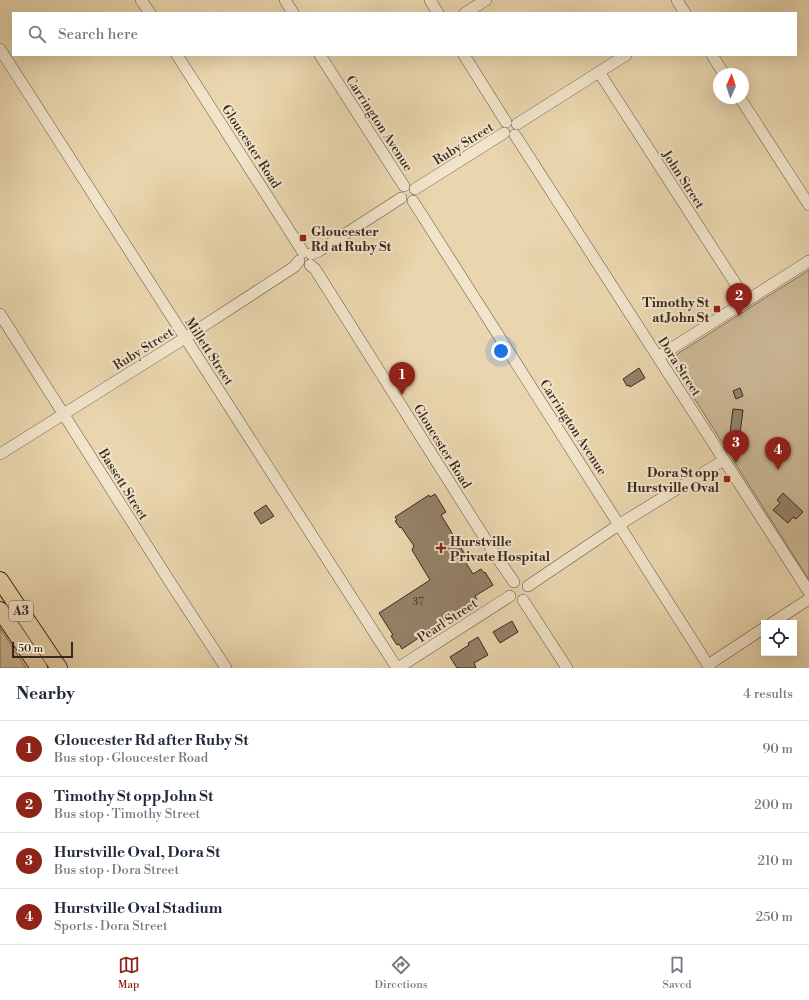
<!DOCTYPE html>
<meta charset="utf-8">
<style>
body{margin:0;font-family:"Libre Bodoni",serif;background:#f2f2f3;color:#1f2937}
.controls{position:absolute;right:12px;bottom:12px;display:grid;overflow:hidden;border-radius:0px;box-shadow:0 4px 16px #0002}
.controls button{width:36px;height:36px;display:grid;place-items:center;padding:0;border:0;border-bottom:1px solid #e0e1e3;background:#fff;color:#1f2937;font:20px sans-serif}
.compass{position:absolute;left:713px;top:68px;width:36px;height:36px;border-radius:50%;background:#fff;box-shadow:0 4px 16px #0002;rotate:3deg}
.scale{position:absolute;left:12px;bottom:10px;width:61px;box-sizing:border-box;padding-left:4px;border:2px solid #38271e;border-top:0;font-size:11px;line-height:14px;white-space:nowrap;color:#38271e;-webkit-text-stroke:3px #f1e4ca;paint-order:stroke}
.you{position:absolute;left:501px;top:351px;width:14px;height:14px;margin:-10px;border:3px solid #fff;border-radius:50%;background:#1a73e8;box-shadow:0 0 0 6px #1a73e833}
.badge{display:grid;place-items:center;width:26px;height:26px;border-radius:50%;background:#8f2418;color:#fff;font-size:13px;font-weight:700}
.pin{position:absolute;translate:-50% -33px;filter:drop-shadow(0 1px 2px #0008)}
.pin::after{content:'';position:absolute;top:21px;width:14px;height:12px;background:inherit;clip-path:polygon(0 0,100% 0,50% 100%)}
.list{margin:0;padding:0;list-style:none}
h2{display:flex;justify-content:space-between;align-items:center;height:52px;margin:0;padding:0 16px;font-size:17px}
h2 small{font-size:13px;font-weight:400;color:#747a83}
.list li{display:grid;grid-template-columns:26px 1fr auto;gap:12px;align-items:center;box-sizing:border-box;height:56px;padding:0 16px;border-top:1px solid #e0e1e3}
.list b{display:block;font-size:15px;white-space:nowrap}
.list p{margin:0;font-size:13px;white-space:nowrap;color:#747a83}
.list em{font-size:13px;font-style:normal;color:#747a83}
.icon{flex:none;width:22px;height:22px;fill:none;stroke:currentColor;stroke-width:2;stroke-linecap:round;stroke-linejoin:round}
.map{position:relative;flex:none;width:809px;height:668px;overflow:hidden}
.search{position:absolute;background:#fff;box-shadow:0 4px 16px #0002;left:12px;right:12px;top:12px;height:44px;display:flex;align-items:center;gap:10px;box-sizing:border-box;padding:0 14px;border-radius:0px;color:#747a83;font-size:15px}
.sheet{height:276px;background:#fff}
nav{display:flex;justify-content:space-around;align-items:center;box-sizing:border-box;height:56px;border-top:1px solid #e0e1e3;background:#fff;font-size:11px;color:#747a83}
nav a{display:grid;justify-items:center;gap:2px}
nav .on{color:#8f2418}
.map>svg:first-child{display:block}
</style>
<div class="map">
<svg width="809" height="668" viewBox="0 0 809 668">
<rect width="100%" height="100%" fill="#ead6ae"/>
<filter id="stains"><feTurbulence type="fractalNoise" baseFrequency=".005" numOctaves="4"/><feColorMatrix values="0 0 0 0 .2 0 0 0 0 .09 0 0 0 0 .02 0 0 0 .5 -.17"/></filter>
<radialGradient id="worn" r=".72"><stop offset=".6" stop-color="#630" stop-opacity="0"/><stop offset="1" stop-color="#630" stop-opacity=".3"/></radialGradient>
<!-- green -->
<path fill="#ccb896" stroke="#82705a" d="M809 270V580L670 360 671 358Z
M0 628 26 668H0Z"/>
<!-- building -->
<path fill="#958269" stroke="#38271e" d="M639 368 645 378 630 387 629 385 627 386 623 379Z
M740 388 743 396 736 399 733 391Z
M733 409 743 410 740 434 730 433Z
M783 493 803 512 796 519 793 517 788 523 773 510 780 503 777 500Z
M435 494 446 512 441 515 469 561 466 563 473 574 481 569 484 573 485 572 493 585 475 596 477 600 432 629V628L419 636 420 637 402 649 399 644 397 645 391 636 393 635 379 613 430 580 412 550 414 546 401 527 400 528 395 521 397 520 395 517 429 495 430 497Z
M266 505 274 516 261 524 254 513Z
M512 621 518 632 500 643 493 632Z
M478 637 488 655 474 663 476 668H457L450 657 469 645 468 643Z"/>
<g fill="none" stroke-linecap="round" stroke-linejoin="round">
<defs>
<path id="minor" d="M141 0 150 13
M285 0 293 13
M430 0 438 13
M677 0 685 13
M465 13 486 0
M0 49 397 668
M177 55 303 252
M320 55 404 186
M464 55 506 122
M712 55 724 74
M599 72 746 300
M740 98 809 205
M517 124 626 55
M515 135 809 592
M415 189 504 133
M413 201 710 668
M311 254 319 251 401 198
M310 265 315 269 498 559 514 582
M0 314 170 582 226 668
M658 357 809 261
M0 454 185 338 294 267 299 261
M528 586 620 524 724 460
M523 600 567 668
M772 623 809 599
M708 665 764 628
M398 668 510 596"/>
<path id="highway" d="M0 580 59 668
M0 610 39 668"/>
</defs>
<!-- minor casing -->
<use href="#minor" stroke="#645342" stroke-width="12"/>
<!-- highway casing -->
<use href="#highway" stroke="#38271e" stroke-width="18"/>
<!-- minor -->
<use href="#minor" stroke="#f1e4ca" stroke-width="11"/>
<!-- highway -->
<use href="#highway" stroke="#ead6ae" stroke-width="16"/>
</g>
<!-- markers -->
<g fill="#8f2418" stroke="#f1e4ca" stroke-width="1.5">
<rect x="299" y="234" width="8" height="8" rx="2"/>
<rect x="713" y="305" width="8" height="8" rx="2"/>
<rect x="723" y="475" width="8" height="8" rx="2"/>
<path d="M439 542h4v4h4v4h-4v4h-4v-4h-4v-4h4z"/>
</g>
<g text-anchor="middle" stroke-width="4" stroke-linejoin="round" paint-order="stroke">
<!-- number labels -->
<g font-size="11" fill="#4f3e31">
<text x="418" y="605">37</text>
</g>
<!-- shield labels -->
<rect fill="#f1e4ca" stroke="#706052" stroke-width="1" x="9" y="601" width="24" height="20" rx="3"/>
<g font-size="12" font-weight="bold" fill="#38271e">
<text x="21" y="615">A3</text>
</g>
<!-- street labels -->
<g font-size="13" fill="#38271e" stroke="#f1e4ca">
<text transform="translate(380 123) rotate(57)" y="5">Carrington Avenue</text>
<text transform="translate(463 143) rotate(-32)" y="5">Ruby Street</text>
<text transform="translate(252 146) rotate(57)" y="5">Gloucester Road</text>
<text transform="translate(684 179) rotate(57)" y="5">John Street</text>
<text transform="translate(143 348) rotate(-32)" y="5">Ruby Street</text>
<text transform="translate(210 351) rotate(57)" y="5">Millett Street</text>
<text transform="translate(680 366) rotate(57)" y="5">Dora Street</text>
<text transform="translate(574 427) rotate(57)" y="5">Carrington Avenue</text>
<text transform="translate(443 446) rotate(58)" y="5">Gloucester Road</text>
<text transform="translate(124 484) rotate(58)" y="5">Bassett Street</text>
<text transform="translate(447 620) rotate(-33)" y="5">Pearl Street</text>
</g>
<!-- poi labels -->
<g font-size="13" font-weight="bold" fill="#38271e" stroke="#f1e4ca" text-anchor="start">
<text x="311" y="236">Gloucester<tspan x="311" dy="15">Rd at Ruby St</tspan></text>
<text x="709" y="307" text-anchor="end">Timothy St<tspan x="709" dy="15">at John St</tspan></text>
<text x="719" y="477" text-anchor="end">Dora St opp<tspan x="719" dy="15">Hurstville Oval</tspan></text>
<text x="450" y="546">Hurstville<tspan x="450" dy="15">Private Hospital</tspan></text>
</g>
</g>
<rect width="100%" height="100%" filter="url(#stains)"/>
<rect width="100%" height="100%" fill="url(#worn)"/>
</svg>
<div class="controls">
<button><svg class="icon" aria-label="locate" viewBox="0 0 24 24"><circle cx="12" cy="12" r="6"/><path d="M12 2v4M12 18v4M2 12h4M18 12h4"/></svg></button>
</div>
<svg class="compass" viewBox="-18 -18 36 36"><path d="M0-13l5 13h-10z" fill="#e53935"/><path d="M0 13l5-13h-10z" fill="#747a83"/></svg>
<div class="scale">50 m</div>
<div class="you"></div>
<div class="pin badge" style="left:402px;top:395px">1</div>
<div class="pin badge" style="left:739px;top:316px">2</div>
<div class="pin badge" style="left:736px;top:463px">3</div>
<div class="pin badge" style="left:778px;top:470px">4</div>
<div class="search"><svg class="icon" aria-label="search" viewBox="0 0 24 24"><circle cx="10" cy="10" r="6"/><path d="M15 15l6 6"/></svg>Search here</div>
</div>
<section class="sheet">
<h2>Nearby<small>4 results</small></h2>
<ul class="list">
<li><span class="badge">1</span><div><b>Gloucester Rd after Ruby St</b><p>Bus stop · Gloucester Road</p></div><em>90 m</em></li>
<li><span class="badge">2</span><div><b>Timothy St opp John St</b><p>Bus stop · Timothy Street</p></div><em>200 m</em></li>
<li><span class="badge">3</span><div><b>Hurstville Oval, Dora St</b><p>Bus stop · Dora Street</p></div><em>210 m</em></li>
<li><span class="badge">4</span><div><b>Hurstville Oval Stadium</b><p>Sports · Dora Street</p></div><em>250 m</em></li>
</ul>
</section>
<nav>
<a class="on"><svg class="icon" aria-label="map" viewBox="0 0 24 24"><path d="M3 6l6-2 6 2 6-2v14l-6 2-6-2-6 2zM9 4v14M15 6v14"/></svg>Map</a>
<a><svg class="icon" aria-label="directions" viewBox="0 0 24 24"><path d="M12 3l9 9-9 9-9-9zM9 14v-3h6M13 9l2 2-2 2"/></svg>Directions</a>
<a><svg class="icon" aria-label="saved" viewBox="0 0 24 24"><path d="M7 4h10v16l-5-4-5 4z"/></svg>Saved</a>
</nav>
